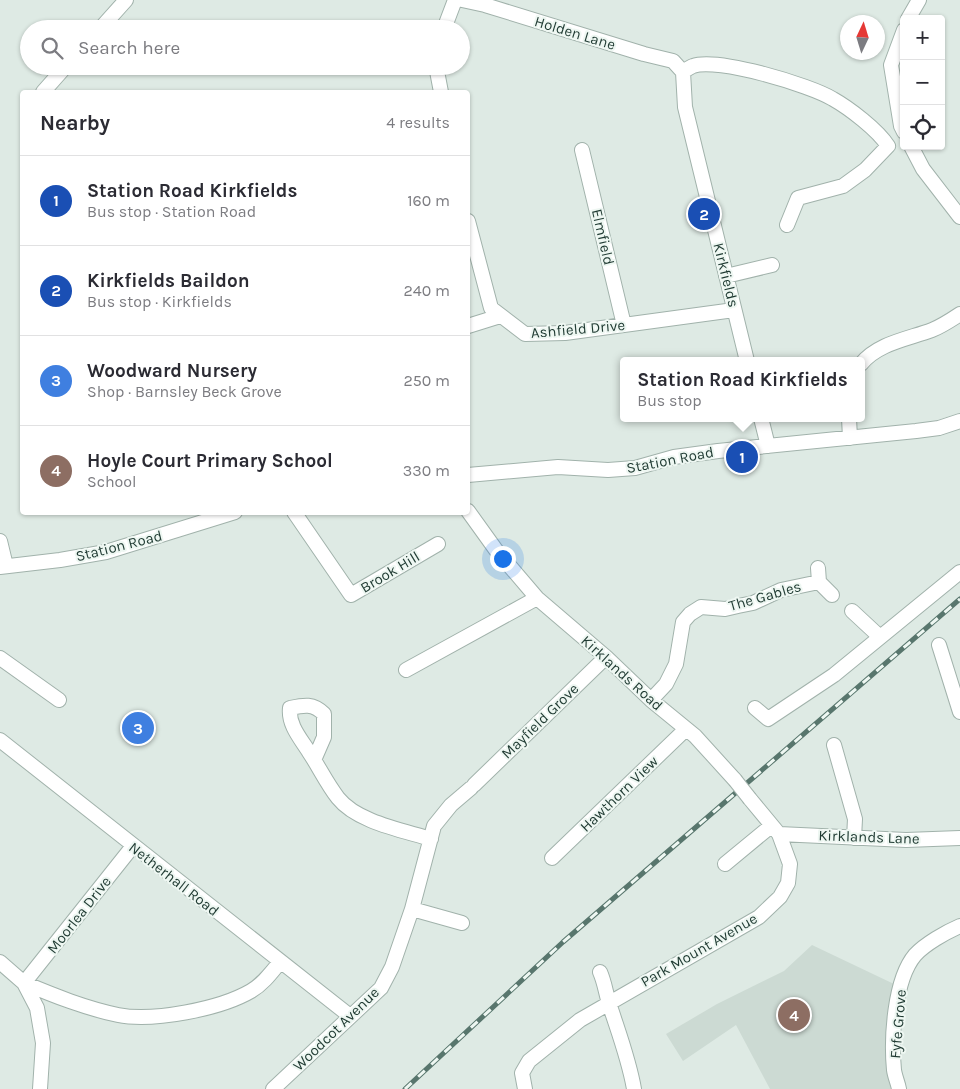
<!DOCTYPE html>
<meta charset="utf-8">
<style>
body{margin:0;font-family:Karla,sans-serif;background:#f7f7f7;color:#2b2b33}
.controls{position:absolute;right:15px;top:15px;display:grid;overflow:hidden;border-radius:5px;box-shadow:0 1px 4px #0004}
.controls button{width:45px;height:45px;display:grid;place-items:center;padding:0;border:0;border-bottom:1px solid #e1e1e2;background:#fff;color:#2b2b33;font:25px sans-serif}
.compass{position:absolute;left:840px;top:15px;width:45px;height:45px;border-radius:50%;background:#fff;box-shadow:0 1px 4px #0004;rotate:4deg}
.you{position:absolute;left:502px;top:558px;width:18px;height:18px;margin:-12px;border:4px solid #fff;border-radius:50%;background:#1a73e8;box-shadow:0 0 0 8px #1a73e833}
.badge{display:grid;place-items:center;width:32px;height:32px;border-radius:50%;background:#0b8043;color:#fff;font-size:16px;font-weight:700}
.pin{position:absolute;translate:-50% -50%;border:2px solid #fff;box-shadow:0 1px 5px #0006}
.popup{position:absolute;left:620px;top:357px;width:245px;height:65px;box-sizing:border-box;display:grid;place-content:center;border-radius:5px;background:#fff;filter:drop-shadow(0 1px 4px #0005);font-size:16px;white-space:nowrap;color:#7c7c81}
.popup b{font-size:19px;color:#2b2b33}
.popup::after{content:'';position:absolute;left:50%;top:100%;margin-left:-10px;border:10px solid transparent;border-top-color:#fff}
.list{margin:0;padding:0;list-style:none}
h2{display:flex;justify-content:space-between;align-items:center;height:65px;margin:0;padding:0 20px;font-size:21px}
h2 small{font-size:16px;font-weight:400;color:#7c7c81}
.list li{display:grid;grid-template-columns:32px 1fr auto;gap:15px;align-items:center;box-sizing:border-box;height:90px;padding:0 20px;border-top:1px solid #e1e1e2}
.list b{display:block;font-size:19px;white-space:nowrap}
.list p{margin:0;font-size:16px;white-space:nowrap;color:#7c7c81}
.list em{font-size:16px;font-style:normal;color:#7c7c81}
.icon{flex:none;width:28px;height:28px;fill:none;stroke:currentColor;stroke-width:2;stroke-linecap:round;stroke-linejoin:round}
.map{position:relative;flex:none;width:960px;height:1089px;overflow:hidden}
.search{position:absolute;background:#fff;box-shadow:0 1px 4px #0004;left:20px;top:20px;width:450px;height:55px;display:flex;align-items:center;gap:12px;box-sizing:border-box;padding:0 18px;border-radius:28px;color:#7c7c81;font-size:19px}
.panel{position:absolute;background:#fff;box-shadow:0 1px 4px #0004;left:20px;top:90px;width:450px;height:425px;border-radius:5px}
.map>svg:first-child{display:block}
</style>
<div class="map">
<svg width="960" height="1089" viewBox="0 0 960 1089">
<rect width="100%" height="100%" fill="#deeae4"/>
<!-- built -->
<path fill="#ccdad3" d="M812 945 894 984 889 1005 887 1054 891 1089H770L736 1025 683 1061 666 1034 717 1004 784 971Z"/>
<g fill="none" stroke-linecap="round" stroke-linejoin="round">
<defs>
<path id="minor" d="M462 0 485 5 644 54 673 61 683 72
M908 19 919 0
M100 29 126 0
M444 29 455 0
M904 30 891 65 901 126 904 132
M436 66 441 92
M683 72C686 70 690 67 693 66 717 57 810 85 833 99 849 108 878 130 888 146L865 170 843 186 798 198 787 225
M683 72 685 107 747 361
M43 92 66 66
M911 146 923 169 960 217
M582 150 624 325
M468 221 491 308 525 334 565 333 734 310
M726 276 772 265
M468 326 500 316
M861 364C878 343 908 339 932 330 942 326 951 320 960 314
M761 418 768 446
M849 418 850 438
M468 475 558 467 608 470 635 468 674 457 718 451 916 431 939 428 960 421
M468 511 496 550 537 598 606 657 651 700 695 736 735 780
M294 512 351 595 438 544
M0 541 6 566
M0 567 60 560 106 552 235 512
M818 568 819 582 832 595
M852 611 880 637
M939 645 960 712
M0 658 59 700
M406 670 537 598
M651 700 666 684 676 664 683 622 690 614 701 607 725 609 738 606 753 603 781 590 819 582
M755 708 768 719 834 675 960 572
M0 740 350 1016
M834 745 855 819 854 838
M314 760 324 737V714C313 703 304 705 290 708 288 725 301 739 309 752 319 767 327 784 338 798 357 822 402 830 431 839
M474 785 606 657
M779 834 906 840 960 838
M133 846 24 983C55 996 85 1008 118 1015 153 1022 220 1009 251 991 263 984 271 973 280 962
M552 858 686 729
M725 864 771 826
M412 909 462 923
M0 962 24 983 37 1008 43 1043 40 1089
M600 972C605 983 606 995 610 1006 619 1034 629 1060 634 1089
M273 1089 381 988 392 967 412 909 434 826 451 805 471 788
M525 1089 522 1073 529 1061 580 1020 759 917 780 897 788 883 790 864 779 834 750 799
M899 1089C898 1083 895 1077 894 1070 891 1039 894 980 915 955 925 944 946 932 960 926"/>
</defs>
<!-- minor casing -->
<use href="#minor" stroke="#a1b2ab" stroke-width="16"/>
<!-- minor -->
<use href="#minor" stroke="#fff" stroke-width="14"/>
<defs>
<path id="rail" d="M405 1089 563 942 960 599"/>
</defs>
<!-- rail casing -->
<use href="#rail" stroke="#58766d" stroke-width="5"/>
<!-- rail -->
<use href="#rail" stroke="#eef7f2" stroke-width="3" stroke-dasharray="9" stroke-linecap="butt"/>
<defs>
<path id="minor-bridge" d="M735 780 750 799"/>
</defs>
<!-- minor-bridge casing -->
<use href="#minor-bridge" stroke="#a1b2ab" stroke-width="16" stroke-linecap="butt"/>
<!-- minor-bridge -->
<use href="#minor-bridge" stroke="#fff" stroke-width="14"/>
</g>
<g text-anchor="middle" stroke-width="4" stroke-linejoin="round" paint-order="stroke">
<!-- street labels -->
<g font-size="15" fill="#1f3a32" stroke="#eef7f2">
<text transform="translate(575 33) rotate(17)" y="5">Holden Lane</text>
<text transform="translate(603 237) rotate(77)" y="5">Elmfield</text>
<text transform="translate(726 275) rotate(76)" y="5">Kirkfields</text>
<text transform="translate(578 329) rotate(-5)" y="5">Ashfield Drive</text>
<text transform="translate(670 460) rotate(-11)" y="5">Station Road</text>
<text transform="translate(119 546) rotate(-14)" y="5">Station Road</text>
<text transform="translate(390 572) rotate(-31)" y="5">Brook Hill</text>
<text transform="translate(765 596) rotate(-16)" y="5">The Gables</text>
<text transform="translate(622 673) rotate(42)" y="5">Kirklands Road</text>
<text transform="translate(540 721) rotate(-44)" y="5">Mayfield Grove</text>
<text transform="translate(619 794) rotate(-44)" y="5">Hawthorn View</text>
<text transform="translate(869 837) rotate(2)" y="5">Kirklands Lane</text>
<text transform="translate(174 879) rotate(38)" y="5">Netherhall Road</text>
<text transform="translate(79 915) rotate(-52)" y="5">Moorlea Drive</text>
<text transform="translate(699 950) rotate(-30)" y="5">Park Mount Avenue</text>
<text transform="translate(898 1024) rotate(-85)" y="5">Fyfe Grove</text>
<text transform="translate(336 1029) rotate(-44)" y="5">Woodcot Avenue</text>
</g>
</g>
</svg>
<div class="controls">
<button>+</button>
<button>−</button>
<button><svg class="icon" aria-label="locate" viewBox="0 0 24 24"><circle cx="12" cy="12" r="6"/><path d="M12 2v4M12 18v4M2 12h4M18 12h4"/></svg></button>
</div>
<svg class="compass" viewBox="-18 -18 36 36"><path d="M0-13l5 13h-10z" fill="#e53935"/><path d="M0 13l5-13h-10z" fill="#7c7c81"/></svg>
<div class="you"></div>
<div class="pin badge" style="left:742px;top:457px;background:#1a4fb4">1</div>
<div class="popup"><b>Station Road Kirkfields</b>Bus stop</div>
<div class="pin badge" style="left:704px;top:214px;background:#1a4fb4">2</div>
<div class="pin badge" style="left:138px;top:728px;background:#3f7fe0">3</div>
<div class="pin badge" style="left:794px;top:1015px;background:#8d6e63">4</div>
<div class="search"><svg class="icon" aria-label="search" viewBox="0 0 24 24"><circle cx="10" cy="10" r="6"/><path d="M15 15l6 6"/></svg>Search here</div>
<section class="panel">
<h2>Nearby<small>4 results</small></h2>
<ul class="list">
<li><span class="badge" style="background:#1a4fb4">1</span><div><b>Station Road Kirkfields</b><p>Bus stop · Station Road</p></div><em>160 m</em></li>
<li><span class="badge" style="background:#1a4fb4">2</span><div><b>Kirkfields Baildon</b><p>Bus stop · Kirkfields</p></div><em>240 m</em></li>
<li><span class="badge" style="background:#3f7fe0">3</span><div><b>Woodward Nursery</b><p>Shop · Barnsley Beck Grove</p></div><em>250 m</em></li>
<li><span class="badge" style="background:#8d6e63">4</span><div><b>Hoyle Court Primary School</b><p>School</p></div><em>330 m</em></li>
</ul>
</section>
</div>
